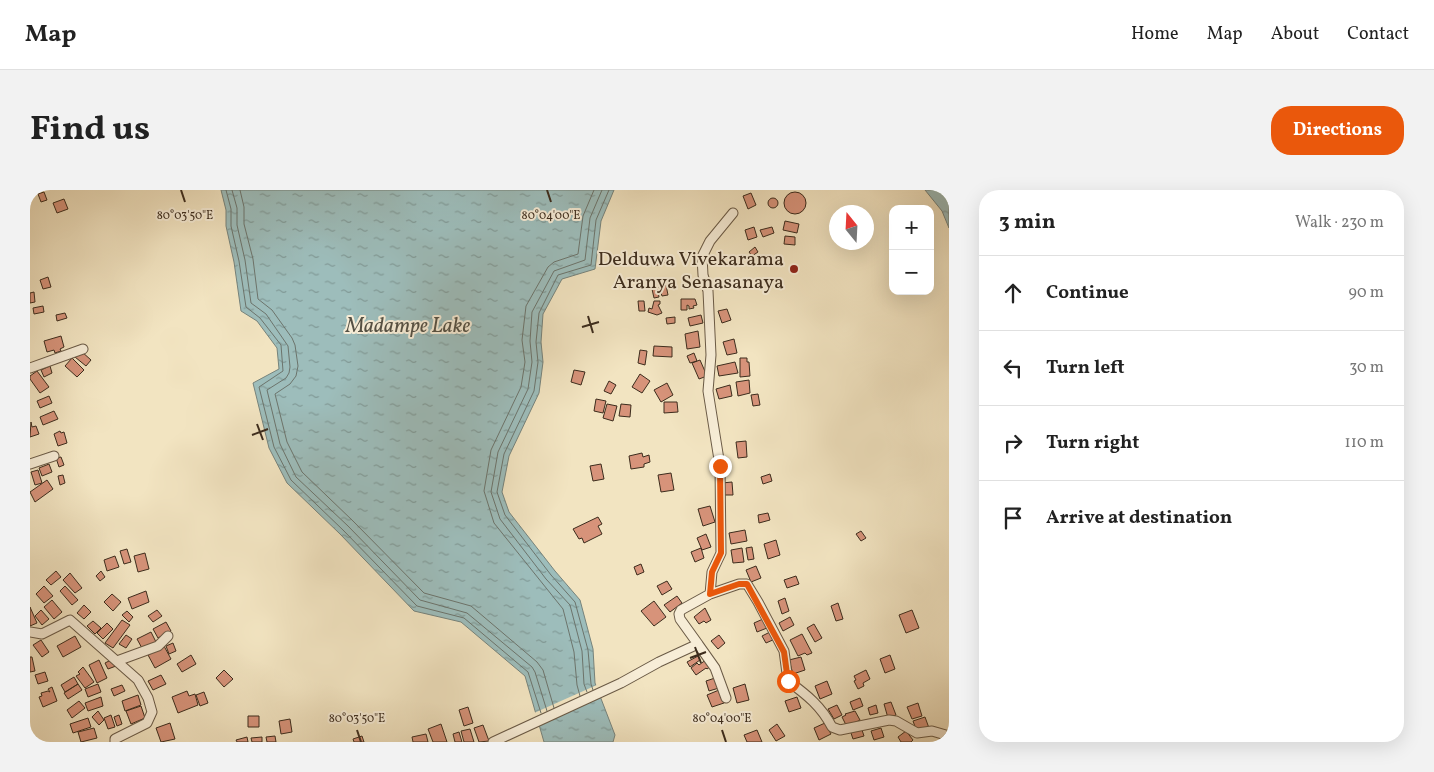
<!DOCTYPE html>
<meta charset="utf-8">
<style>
body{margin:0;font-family:Vollkorn,serif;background:#f2f2f2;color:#222}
.controls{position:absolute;right:15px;top:15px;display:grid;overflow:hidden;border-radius:10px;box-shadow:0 5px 20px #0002}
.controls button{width:45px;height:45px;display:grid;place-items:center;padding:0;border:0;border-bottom:1px solid #e0e0e0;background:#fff;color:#222;font:25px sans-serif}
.compass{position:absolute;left:799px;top:15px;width:45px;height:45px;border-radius:50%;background:#fff;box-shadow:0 5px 20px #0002;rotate:342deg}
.stop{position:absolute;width:15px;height:15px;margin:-11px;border:4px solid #ea580c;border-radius:50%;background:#fff}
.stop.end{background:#ea580c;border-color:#fff;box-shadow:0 1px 5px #0008}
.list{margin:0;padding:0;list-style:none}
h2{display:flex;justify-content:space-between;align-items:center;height:65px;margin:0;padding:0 20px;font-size:21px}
h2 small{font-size:16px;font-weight:400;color:#767676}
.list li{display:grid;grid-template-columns:32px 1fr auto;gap:15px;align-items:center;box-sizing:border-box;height:75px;padding:0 20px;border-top:1px solid #e0e0e0}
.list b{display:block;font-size:19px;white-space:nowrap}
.list em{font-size:16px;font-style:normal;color:#767676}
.icon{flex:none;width:28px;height:28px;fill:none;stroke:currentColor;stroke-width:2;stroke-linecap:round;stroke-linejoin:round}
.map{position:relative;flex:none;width:919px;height:552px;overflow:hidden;border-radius:20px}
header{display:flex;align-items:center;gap:30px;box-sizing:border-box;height:70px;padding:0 25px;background:#fff;border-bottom:1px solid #e0e0e0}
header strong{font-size:24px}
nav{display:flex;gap:28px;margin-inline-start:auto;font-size:18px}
.intro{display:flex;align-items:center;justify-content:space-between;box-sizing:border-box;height:120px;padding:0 30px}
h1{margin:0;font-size:35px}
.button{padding:12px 22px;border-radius:20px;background:#ea580c;color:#fff;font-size:18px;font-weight:700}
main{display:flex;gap:30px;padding:0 30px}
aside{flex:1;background:#fff;border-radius:20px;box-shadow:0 5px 20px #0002}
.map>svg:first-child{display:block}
</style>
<header>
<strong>Map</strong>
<nav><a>Home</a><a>Map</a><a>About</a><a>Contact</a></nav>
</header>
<div class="intro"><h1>Find us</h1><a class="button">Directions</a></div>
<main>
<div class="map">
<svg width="919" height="552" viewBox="0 0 919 552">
<defs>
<pattern id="water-ripples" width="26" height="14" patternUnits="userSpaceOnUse" patternTransform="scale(1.25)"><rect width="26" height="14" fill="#9dbdbb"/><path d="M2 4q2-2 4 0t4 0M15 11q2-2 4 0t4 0" fill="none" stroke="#819a97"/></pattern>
</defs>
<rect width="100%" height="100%" fill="#f2e4c1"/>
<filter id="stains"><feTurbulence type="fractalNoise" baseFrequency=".004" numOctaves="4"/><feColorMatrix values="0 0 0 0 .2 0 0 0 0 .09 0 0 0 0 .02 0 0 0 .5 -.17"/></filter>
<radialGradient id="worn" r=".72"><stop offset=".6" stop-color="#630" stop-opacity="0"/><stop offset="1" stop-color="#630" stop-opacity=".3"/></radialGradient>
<!-- water -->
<path fill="url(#water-ripples)" stroke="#76837c" d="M191 0H584L571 31 565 79 532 89 513 124 511 152 513 172 509 203 479 266 472 302 479 322 525 381 550 410 563 459 565 493 585 545 583 552H514L495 486 431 432 384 421 310 344 257 293 239 258 223 193 249 179 247 158 227 131 211 121 204 72 196 36V20Z
M895 0H919V38L912 21Z"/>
<!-- pier -->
<path fill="#f2e4c1" d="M569 494 570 499 505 527 504 523Z"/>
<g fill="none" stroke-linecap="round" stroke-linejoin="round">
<!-- shore -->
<path stroke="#6c746c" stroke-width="1" d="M196 0 201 19V36L209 71 216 117 230 128 251 155 253 181 229 197 244 257 261 290 313 340 387 416 434 428 498 482 511 523
M202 0 207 18V35L215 70 221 113 236 124 258 156 260 177 259 183 256 188 237 200 250 254 266 287 318 336 390 410 437 423 502 477 505 482 517 521
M210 0 214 17V34L223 69 228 109 242 120 262 148 265 155 268 176 266 186 260 194 245 204 257 252 272 282 323 331 394 403 441 416 507 472 513 480 524 518
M563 500 561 494 558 460 545 412 521 385 475 325 467 302 474 264 504 201 508 172 506 152 509 123 528 85 561 75 566 30 579 0
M557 502 554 494 552 461 540 415 516 389 470 329 461 302 468 262 498 199 502 172 500 151 502 122 524 81 555 70 560 28 572 0
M550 506 547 495 544 462 533 419 464 333 454 301 461 260 491 197 495 172 492 150 496 116 518 77 524 72 548 64 553 26 564 0"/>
</g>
<!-- building -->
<path fill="#d7937a" stroke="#3c2c1d" d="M754 13a11 11 0 1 1 22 0a11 11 0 1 1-22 0Z
M14 2 17 10 11 12 8 4Z
M721 3 726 15 718 19 713 6Z
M738 13a5 5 0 1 1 10 0a5 5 0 1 1-10 0Z
M34 9 38 19 27 23 23 13Z
M755 31 769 34 767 43 753 40Z
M724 37 727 47 718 50 715 40Z
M742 37 744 43 733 47 730 40Z
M755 46 765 47V55L754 54Z
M725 57 728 62 722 66 719 62Z
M634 65 636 72 625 76 622 68Z
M18 87 21 97 13 99 10 90Z
M636 95 638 105 632 106 629 97Z
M627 97 629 107 624 108 622 99Z
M4 102 5 112 0 113V103Z
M651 109H665L667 115 663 116 664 118 659 119V116L657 115V120H651Z
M608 111H614L615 121H609Z
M624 111H630V114L628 115 632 123 627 125 618 122 619 118 622 119Z
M13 116 14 122 4 124 3 118Z
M697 119 701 130 692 133 688 121Z
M35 123 37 128 27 131 26 125Z
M671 125 673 133 660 136 658 128Z
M645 127V133L637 134 636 128Z
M668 141 670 157 657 159 655 144Z
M31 146 34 157 30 159 31 161 25 163 24 160 17 162 14 151Z
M704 149 707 163 697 165 693 152Z
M624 156 642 157V167L623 166Z
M610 160 617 161 615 175 608 173Z
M51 161 61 170 56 176 45 167Z
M664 163 667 171 660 173 657 166Z
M42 168 54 180 47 187 35 176Z
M710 168H717V172H719L720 186 710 187Z
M670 170 677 186 669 189 662 173Z
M705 172 708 183 689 186 687 176Z
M20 176 22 183 14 187 11 180Z
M544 180 555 182 551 195 541 192Z
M7 181 19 197 10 203 0 189V186Z
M610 184 620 191 612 203 602 197Z
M719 190 720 203 708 206 706 192Z
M579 191 586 195 581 204 574 201Z
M637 193 643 205 631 212 624 200Z
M700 195 702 206 689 209 686 199Z
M728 204 730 215 723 216 721 205Z
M19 206 22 213 10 218 7 211Z
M566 209 576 211 573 223 564 221Z
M634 212H647L648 222 634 223Z
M577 214 587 216 583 231 573 228Z
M591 214 601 215 600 227 589 226Z
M24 221 28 229 13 235 10 227Z
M1 232 2 237 6 236 9 244 0 247Z
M30 241 31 243 34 242 37 253 28 256 24 244Z
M716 251 717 267 708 268 706 252Z
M612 263 613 267 619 265 620 272 614 274V277L601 279 599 266Z
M31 267 34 275 29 277 26 268Z
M19 274 22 282 12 286 9 278Z
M571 274 574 289 563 291 560 276Z
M8 280 12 293 5 295 1 282Z
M641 283 644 300 631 302 628 285Z
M740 284 742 291 733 294 731 287Z
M33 285 35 293 30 295 28 286Z
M17 290 23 299 5 312 0 302Z
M702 292 703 305H693L692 293Z
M680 316 685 332 673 336 668 319Z
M738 323 740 330 729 333 728 325Z
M568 327 572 334 568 336 572 344 554 353 552 348 549 349 543 339Z
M715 340 717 351 701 354 699 343Z
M831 341 836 348 831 351 826 344Z
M676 344 681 357 672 360 667 348Z
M746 350 750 365 738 369 734 354Z
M722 357 724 369 718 370 716 358Z
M671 358 674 368 665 372 661 362Z
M712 358 714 372 703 373 701 360Z
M97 359 101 372 94 374 90 361Z
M115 363 119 379 108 382 104 366Z
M85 366 89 377 77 381 74 370Z
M611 374 614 382 607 385 604 377Z
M726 376 731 388 721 392 716 380Z
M26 381 31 387 21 395 16 390Z
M71 381 75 387 70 391 66 386Z
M40 383 52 398 45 403 33 390Z
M766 386 769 394 757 398 754 390Z
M637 391 642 399 632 405 627 396Z
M14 396 23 406 14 413 6 404Z
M35 396 48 410 42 415 30 401Z
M116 401 119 412 102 419 98 408Z
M82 404 91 412 83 421 74 412Z
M647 406 652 413 640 422 634 415Z
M755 408 759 421 752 424 748 411Z
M22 410 32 422 24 429 14 417Z
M624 411 636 427 624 436 611 421Z
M808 413 813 429 806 431 801 416Z
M54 415 61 422 54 429 47 423Z
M0 417 7 433 0 436Z
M675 418 681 430 676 433 674 431 669 434 664 427Z
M11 420 19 429 12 435 5 426Z
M127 420 132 426 123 432 118 426Z
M882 420 889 438 876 443 869 425Z
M97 421 103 427 99 432 92 425Z
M760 427 764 435 753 441 749 433Z
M733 429 737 438 727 442 724 433Z
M92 430 100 435 83 458 75 453Z
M63 431 71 438 65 444 57 436Z
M136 432 141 441 128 448 123 439Z
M77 433 83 439 73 449 67 443Z
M784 434 792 448 785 452 777 438Z
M742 441 745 449 736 453 732 446Z
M121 442 126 452 113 460 107 449Z
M772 444 782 463 777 465 775 463 768 466 760 450Z
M96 445 102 449 96 458 89 454Z
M689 445 695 453 688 459 681 451Z
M45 446 51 457 33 467 27 456Z
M11 450 19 462 12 467 3 455Z
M143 453 146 461 139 464 136 456Z
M134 456 141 469 125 478 118 465Z
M161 465 166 474 152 482 147 474Z
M860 465 865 479 855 483 850 469Z
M668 466 670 470 660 477 657 472Z
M0 467H2L5 481 0 482Z
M771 467 775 480 763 484 759 470Z
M83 469 86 476 78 479 75 473Z
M677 469 681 476 677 479 676 478 666 485 661 478 667 473 669 475Z
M69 470 77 488 67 493 59 475Z
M53 477 64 492 55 498 46 486 50 484 48 482Z
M194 480 203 489 194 497 186 488Z
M836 480 840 489 833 493 834 496 828 499 824 491 826 490 824 486Z
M15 482 18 491 8 494 5 485Z
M131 485 136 494 123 500 118 491Z
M44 487 48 494 35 502 31 495Z
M685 488 689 498 679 501 676 491Z
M797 491 802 504 790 509 785 496Z
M48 494 52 500 38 509 34 503Z
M68 494 71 502 58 507 55 499Z
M715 494 719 510 707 513 703 498Z
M92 495 95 501 84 506 81 499Z
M22 497 27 511 13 517 9 507 12 506 11 503 18 501 20 502 18 499Z
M689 500 694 513 682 517 677 505Z
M157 501 159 506 165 504 168 515 148 523 142 507Z
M174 502 178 513 170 516 166 505Z
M108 505 111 515 95 521 92 511Z
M71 507 73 516 58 521 55 513Z
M767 507 771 518 759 522 755 511Z
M830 508 833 516 823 520 820 512Z
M49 511 55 518 42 528 37 520Z
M861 512 866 525 858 528 854 514Z
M888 513 892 526 882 529 877 517Z
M807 515 812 525 804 529 798 519Z
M846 515 848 523 840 525 838 518Z
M111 516 115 528 101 534 96 521Z
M438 517 443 533 434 536 429 520Z
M68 521 74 530 69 535 62 527Z
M825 521 830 530 817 537 812 527 816 525 815 524Z
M81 525 85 537 78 539 74 528Z
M89 525 92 534 87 536 84 527Z
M218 526H229V537H218Z
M895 527 899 538 887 542 883 531Z
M58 528 61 537 43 543 40 534Z
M260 529 262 542 251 544 249 531Z
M140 533 145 549 131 552 126 538Z
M795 533 801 544 789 550 784 538Z
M411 534 417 552H403L398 539Z
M747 534 755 546 746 551 739 540Z
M453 535 459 551 449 552 444 538Z
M831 537 834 546 823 549 820 540Z
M64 538 67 548 51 552 48 542Z
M851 538 854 547 844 550 841 541Z
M440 539 444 552H434L431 541Z
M727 540 732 552H717L714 545Z
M876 541 883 550 881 552H871L868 547Z
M429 542 432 552H425L423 544Z
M396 544 398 552H383L382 547Z
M245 546 246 552H237L236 547Z
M332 546 334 552H324L323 549Z
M217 547 218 552H207L206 550Z
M232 547V552H222L221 548Z"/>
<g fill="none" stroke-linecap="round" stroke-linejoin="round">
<defs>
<path id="minor" d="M0 178 53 159
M0 274 24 266
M680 404 709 394H717L728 412 754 461 758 491C777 505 791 516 802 537L810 540 859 530 866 531 887 543 902 541 919 546
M0 442 12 444 40 430 108 490 118 508 122 522 117 533 85 549V552
M668 454 685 478 696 508
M87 471 128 456 138 446
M463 552 591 493 629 472 668 454 650 429 649 424 651 420 680 404 682 382 691 363 690 276 678 201 681 165 678 101 673 85 672 67 680 51 703 23"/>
</defs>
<!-- minor casing -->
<use href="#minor" stroke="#6a5a46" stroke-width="11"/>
<!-- minor -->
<use href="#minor" stroke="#f7edd7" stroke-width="9"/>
</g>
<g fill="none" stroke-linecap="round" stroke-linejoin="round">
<!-- route -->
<path stroke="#ea580c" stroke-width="6" d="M690 276 691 363 682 382 680 404 709 394H717L754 462 758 491"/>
</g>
<!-- ticks -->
<path fill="none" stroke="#3c2c1d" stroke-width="2" d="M151 0 155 12M517 0 521 12M558 126 563 143M552 137 569 132M227 234 233 250M222 245 238 239M665 457 671 473M660 468 676 462M327 540 331 552M692 540 696 552"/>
<!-- markers -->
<circle fill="#8f2418" stroke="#f7edd7" stroke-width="2" cx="764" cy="79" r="5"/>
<g text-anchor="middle" stroke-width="4" stroke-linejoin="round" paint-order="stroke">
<!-- poi labels -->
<g font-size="20" fill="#3c2c1d" stroke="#f7edd7" text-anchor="end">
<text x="754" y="75">Delduwa Vivekarama<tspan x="754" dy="23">Aranya Senasanaya</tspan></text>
</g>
<!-- water labels -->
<g font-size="21" font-style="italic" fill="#545044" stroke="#f7edd7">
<text x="378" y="142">Madampe Lake</text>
</g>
</g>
<g font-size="12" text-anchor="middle" fill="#3c2c1d" stroke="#f7edd7" stroke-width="4" stroke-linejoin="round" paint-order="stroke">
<text x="155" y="29">80°03'50"E</text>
<text x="521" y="29">80°04'00"E</text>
<text x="327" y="532">80°03'50"E</text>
<text x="692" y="532">80°04'00"E</text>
</g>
<rect width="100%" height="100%" filter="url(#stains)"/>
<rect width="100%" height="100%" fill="url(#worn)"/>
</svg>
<div class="controls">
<button>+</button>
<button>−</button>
</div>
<svg class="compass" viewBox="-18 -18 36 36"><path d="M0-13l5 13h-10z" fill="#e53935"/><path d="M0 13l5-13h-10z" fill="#767676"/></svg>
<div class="stop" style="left:758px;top:491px"></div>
<div class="stop end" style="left:690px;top:276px"></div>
</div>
<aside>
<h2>3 min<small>Walk · 230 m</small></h2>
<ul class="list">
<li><svg class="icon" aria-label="ahead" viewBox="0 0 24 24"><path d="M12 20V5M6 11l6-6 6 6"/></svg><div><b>Continue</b></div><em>90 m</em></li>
<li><svg class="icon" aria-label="left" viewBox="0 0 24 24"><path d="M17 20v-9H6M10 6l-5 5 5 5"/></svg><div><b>Turn left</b></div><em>30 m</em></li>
<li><svg class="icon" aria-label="right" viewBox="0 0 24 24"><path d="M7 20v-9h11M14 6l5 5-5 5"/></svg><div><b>Turn right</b></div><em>110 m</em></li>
<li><svg class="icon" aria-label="arrive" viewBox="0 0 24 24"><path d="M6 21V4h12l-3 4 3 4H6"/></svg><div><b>Arrive at destination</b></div></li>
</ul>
</aside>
</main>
